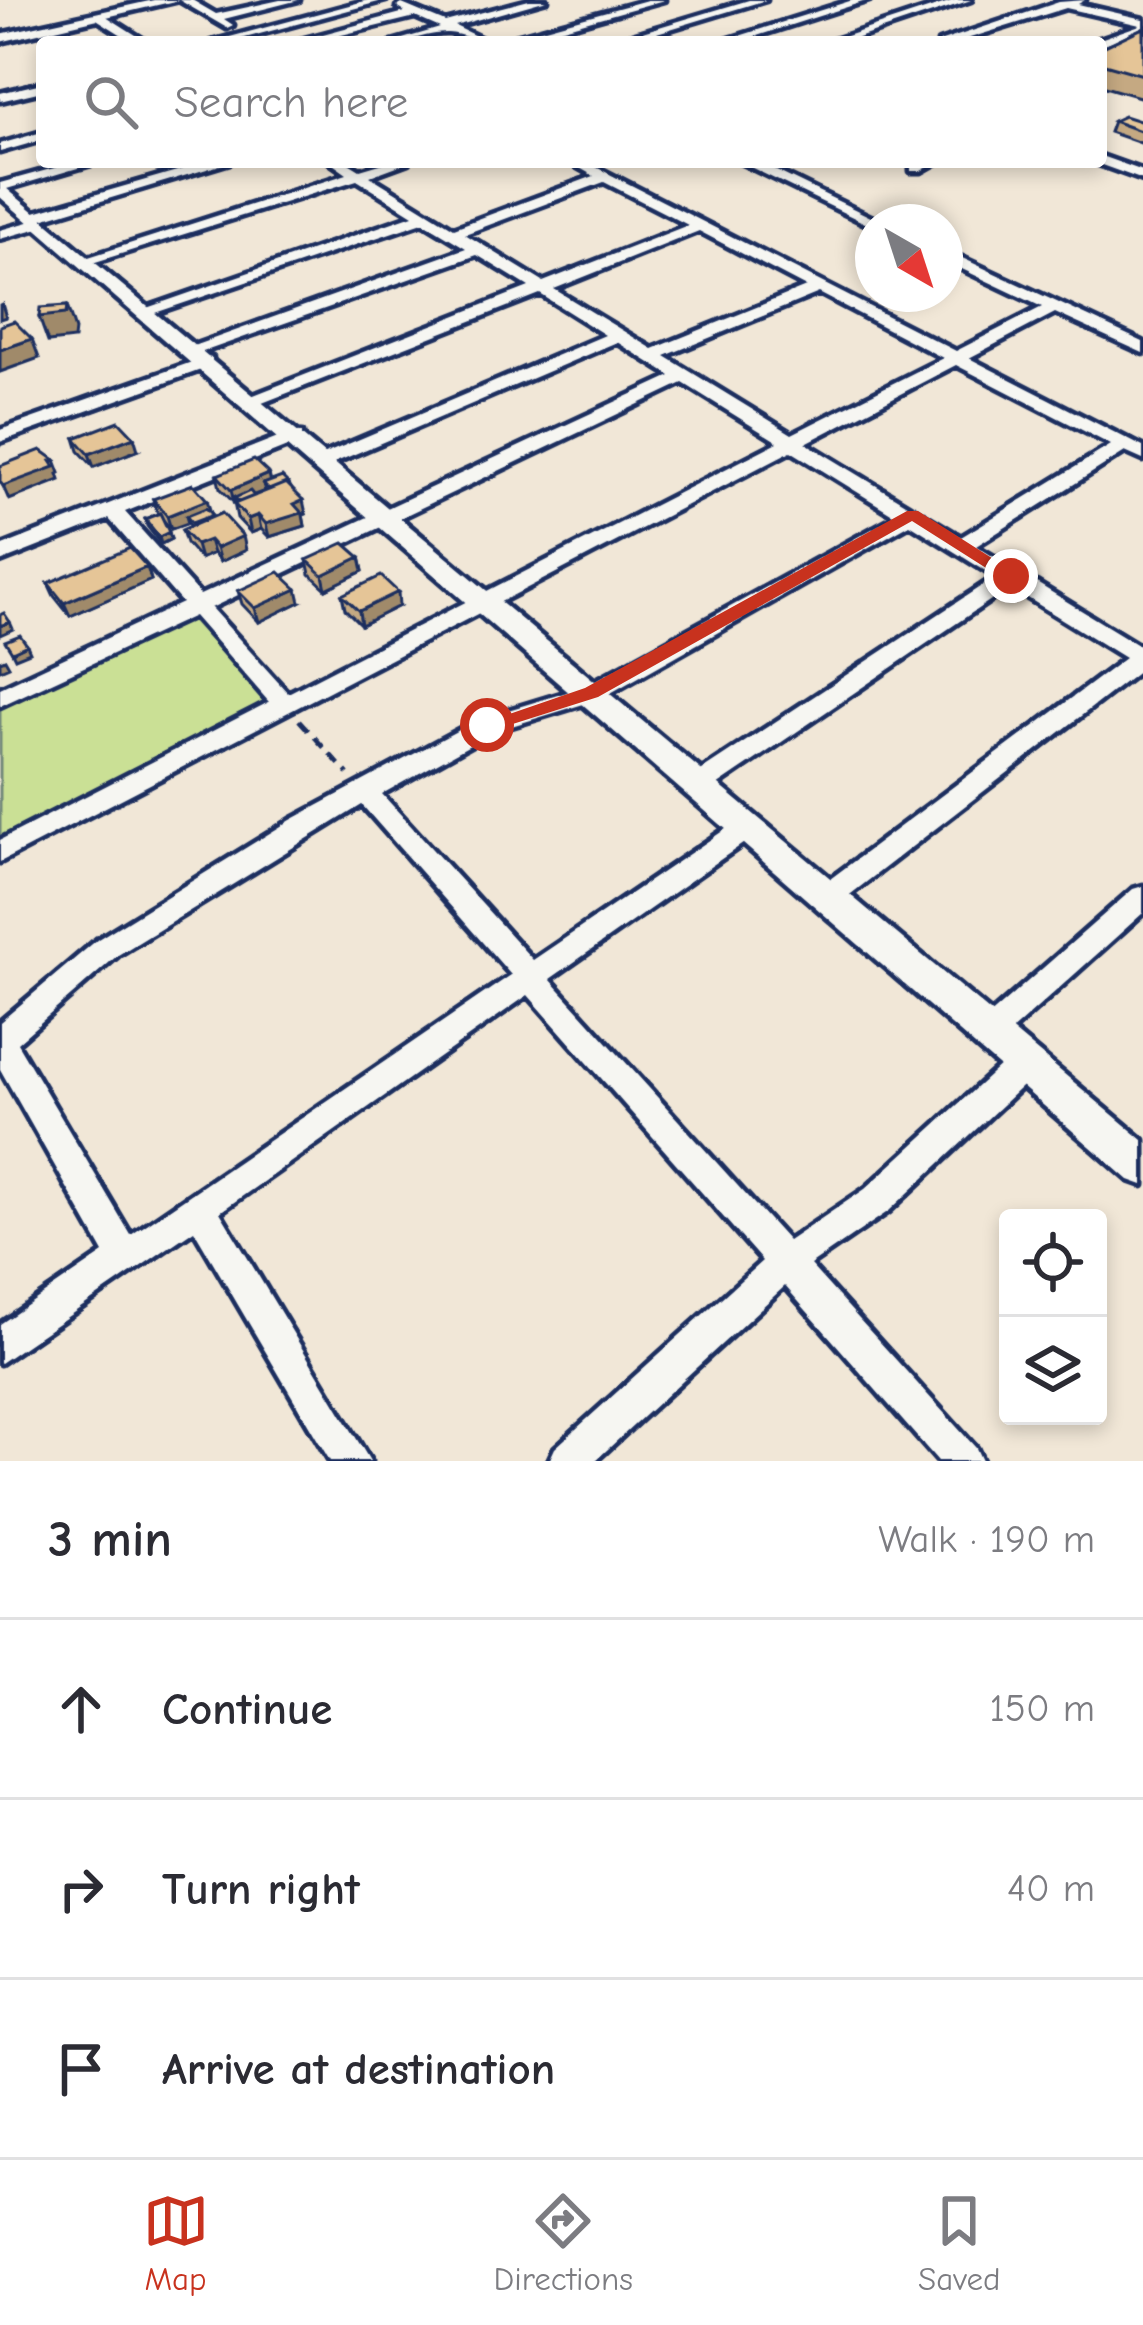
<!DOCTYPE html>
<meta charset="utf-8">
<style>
body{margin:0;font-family:"Comic Neue",sans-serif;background:#f2f2f3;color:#2b2b33}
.controls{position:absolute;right:36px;bottom:36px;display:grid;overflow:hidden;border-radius:12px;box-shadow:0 6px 18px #0003}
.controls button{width:108px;height:108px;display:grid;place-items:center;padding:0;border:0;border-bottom:3px solid #e1e1e2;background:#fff;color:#2b2b33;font:60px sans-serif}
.compass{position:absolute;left:855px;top:204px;width:108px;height:108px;border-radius:50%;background:#fff;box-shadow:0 6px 18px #0003;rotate:141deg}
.stop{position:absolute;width:36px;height:36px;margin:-27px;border:9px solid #c8321e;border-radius:50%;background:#fff}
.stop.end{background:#c8321e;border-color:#fff;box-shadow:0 3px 12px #0008}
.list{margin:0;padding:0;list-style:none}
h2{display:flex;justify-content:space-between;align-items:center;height:156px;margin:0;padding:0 48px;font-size:51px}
h2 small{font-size:39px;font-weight:400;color:#7c7c81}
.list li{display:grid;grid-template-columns:78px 1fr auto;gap:36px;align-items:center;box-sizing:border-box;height:180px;padding:0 48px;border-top:3px solid #e1e1e2}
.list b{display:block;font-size:45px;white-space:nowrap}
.list em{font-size:39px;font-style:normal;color:#7c7c81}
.icon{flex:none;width:66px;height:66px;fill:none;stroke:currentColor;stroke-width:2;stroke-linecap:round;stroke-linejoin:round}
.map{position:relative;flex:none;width:1143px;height:1461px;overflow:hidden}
.search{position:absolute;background:#fff;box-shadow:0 6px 18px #0003;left:36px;right:36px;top:36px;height:132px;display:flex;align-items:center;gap:30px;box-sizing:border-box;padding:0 42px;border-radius:12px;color:#7c7c81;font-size:45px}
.sheet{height:696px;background:#fff}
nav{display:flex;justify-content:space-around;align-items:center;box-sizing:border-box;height:168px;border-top:3px solid #e1e1e2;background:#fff;font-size:33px;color:#7c7c81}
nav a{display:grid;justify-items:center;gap:6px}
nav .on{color:#c8321e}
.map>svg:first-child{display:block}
</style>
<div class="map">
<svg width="1143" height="1461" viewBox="0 0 1143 1461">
<rect width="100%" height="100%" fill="#f1e7d7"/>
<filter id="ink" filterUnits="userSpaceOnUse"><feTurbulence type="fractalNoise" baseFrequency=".00833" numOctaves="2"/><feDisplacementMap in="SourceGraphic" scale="24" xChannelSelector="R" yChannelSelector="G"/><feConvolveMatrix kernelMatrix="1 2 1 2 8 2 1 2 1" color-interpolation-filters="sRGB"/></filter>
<g filter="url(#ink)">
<!-- green -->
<path fill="#cae095" stroke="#72887a" stroke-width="3" d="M190 617 268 703 0 842V706Z"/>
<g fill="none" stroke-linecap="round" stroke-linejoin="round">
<defs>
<path id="minor" d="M179 0H192L216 14 280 0H299L224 19 233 25 227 28Z
M368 0H386L230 42H211Z
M529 0H547L455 26 488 42C473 42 460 32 446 33 428 33 411 42 392 42L440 28 415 17 313 42H293L405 12 397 7 402 4 445 22Z
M647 0H664L513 42H494Z
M749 0H766L627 42H609Z
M853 0H869L738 42H720Z
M955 0H971L846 42H828Z
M1085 0 1078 4 1143 19V31L1101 45 1097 40 1140 25 1066 8 957 42H939L1059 2Z
M95 14H103L147 42H133L95 18Z
M42 83V91L0 101V93Z
M42 132V140L0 152V144Z
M1101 156 1143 171V180L1096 163 1101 162Z
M76 162H98L0 191V183Z
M208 162H230L42 219 48 223 46 226 0 239V230L32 221 26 217 28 214Z
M330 162H347L360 170 387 162H408L370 176 454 228 594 176 569 162H586L956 351 1042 307 945 261V250L1143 342V353L1055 313 969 358 1143 447V460L1125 452 976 546 1143 648V668L838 904 828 907 818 904 814 896 818 888 1125 658 1010 587 708 792H690L687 785 690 778 995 577 910 524 600 699 495 731 382 794 533 960 739 820H757L761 827 757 834 550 979 788 1241 865 1189 1013 1054 1024 1050 1035 1054 1039 1064 1035 1074 889 1211 810 1265 976 1448 982 1461H938L785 1286 595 1461H549L555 1448 762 1261 528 995 220 1212 370 1461H330L194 1230 0 1363V1324L104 1253 0 1069V1022L98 939 291 820 479 719 584 687 896 516 791 451 0 862V840L269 702 194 616 0 706V688L182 603 109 519 0 562V547L288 433H302V441L125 512 200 595 671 376 617 342 322 468 315 466V458L605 335 540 294 252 407 246 406V398L529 287 477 255 197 354 182 350 466 248 423 222 149 315 135 312 413 215 357 180 89 264 76 261 347 174ZM604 182 688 225 543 282 465 234ZM699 231 806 287 653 349 554 289ZM819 293 943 358 792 434 665 356ZM956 365 1111 445 961 537 806 443ZM683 383 778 442 288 693 211 608ZM362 805 511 975 131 1235 17 1043 118 955Z
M740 162H758L881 222 869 225Z
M918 162H937L921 171H911V165Z
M206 357 212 358V366L0 442V430Z
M1143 886V913L998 1043 988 1047 978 1043 973 1034 978 1025 1133 889Z"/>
<path id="tertiary" d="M154 0H179L0 42V34Z
M0 183 1143 1140V1185L1129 1180 0 197Z"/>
</defs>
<!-- minor casing -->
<use href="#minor" stroke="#1b2f5e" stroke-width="9"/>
<!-- tertiary casing -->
<use href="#tertiary" stroke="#1b2f5e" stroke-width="9"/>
<!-- path -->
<path stroke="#1b2f5e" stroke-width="4.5" stroke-dasharray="14 9" stroke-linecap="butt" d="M299 720 348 774"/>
<!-- minor -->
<use href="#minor" fill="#f6f6f2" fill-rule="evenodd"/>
<!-- tertiary -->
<use href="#tertiary" fill="#f6f6f2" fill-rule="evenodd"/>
</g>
<!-- wall -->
<path fill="#c5a982" stroke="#1b2f5e" stroke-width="3" d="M1143 28V98L1101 86V48Z
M1113 121 1143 122V144L1109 132Z
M75 438 138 450 94 467 79 451Z
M269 474 270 481 289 484 306 514 303 515 305 526 269 537 261 529 251 533 237 518 234 503 220 488 217 475Z
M153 499 211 513 246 550 220 562 213 553 200 559 186 543 182 530 191 526 188 523 171 529 163 520 171 539 161 544 147 526 145 519 158 514Z
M360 557 363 571 326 589 310 574 307 560Z
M147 567 151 580 70 616 54 596 48 583Z
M238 591 300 602 259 622 242 604Z
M342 595 399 606 361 625 345 609Z"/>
<!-- shaded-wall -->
<path fill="#a08a6a" stroke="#1b2f5e" stroke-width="3" d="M2 304 6 317 0 319V305Z
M67 306 75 330 74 339 48 342 39 317Z
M32 339 39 358 0 372V350Z
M134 437 138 450 94 467 89 454Z
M55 460 60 473 58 474 60 480 9 500 3 486Z
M269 474 272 488 263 484 265 491 238 501 235 498 236 502 234 503 231 490Z
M207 500 211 513 186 516 188 523 171 529 167 516Z
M303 500 306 514 303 515 305 526 269 537 266 524 294 504Z
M258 515 261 529 251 533 248 519Z
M169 532 171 539 161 544 159 537Z
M243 536 246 550 220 562 216 548Z
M209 540 213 553 200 559 196 545Z
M360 557 363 571 326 589 323 575Z
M147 567 151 580 70 616 64 603Z
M297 589 300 602 259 622 255 608Z
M398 592 399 606 361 625 359 611Z
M10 622 13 629 0 635V626Z
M27 645 30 652 15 658 12 652Z
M5 659 9 666 0 670V661Z"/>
<!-- building -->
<path fill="#e5c597" stroke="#1b2f5e" stroke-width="3" d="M1143 28V75L1101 63V48Z
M1124 116 1143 122V132L1113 121Z
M67 306 66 314 39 317 40 308Z
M14 321 32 339 0 350V326Z
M119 421 134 437 89 454 75 438Z
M41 450 55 460 51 461 55 467 3 486 0 482V466Z
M254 460 269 474 231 490 217 475Z
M282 477 289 484 286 483 269 490 263 484Z
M286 483 303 500 294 504 302 513 266 524 258 515 248 519 234 504Z
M193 484 207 500 167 516 153 499Z
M250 491 254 496 239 502 235 498Z
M206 508 213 515 192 523 186 516Z
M160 513 169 532 159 537 145 519Z
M222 513 243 536 216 548 209 540 196 545 182 530Z
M344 543 360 557 323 575 307 560Z
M130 548 147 567 64 603 48 583Z
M279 572 297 589 255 608 238 591Z
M381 576 398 592 359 611 342 595Z
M4 613 10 622 0 626V615Z
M20 635 27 645 12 652 5 641Z"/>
</g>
<!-- route -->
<path fill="#c8321e" d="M907 511H918L1020 576 1005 580 912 521 598 697 487 732 477 725 585 688Z"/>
</svg>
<div class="controls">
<button><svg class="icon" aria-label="locate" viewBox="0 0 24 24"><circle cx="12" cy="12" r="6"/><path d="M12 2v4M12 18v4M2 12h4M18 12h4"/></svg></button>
<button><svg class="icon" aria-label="layers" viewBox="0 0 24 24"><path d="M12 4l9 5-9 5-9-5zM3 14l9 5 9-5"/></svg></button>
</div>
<svg class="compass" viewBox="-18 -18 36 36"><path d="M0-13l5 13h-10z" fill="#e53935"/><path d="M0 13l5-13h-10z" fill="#7c7c81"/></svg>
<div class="stop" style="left:487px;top:725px"></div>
<div class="stop end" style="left:1011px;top:576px"></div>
<div class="search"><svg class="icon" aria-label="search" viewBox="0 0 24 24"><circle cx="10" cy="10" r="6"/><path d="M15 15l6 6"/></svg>Search here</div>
</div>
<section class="sheet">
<h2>3 min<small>Walk · 190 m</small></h2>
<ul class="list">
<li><svg class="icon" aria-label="ahead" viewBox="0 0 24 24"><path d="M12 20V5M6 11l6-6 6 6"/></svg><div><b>Continue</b></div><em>150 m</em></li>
<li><svg class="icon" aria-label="right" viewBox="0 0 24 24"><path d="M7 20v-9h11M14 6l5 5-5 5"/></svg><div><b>Turn right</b></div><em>40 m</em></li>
<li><svg class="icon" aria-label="arrive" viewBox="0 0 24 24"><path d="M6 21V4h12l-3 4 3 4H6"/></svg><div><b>Arrive at destination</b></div></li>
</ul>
</section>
<nav>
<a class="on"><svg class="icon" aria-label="map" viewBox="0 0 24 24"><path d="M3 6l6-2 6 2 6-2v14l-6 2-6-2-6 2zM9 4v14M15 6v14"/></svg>Map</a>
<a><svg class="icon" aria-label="directions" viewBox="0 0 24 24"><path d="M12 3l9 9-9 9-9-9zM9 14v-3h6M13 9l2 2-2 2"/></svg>Directions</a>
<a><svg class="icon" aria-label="saved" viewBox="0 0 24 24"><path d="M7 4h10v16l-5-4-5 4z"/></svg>Saved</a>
</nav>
